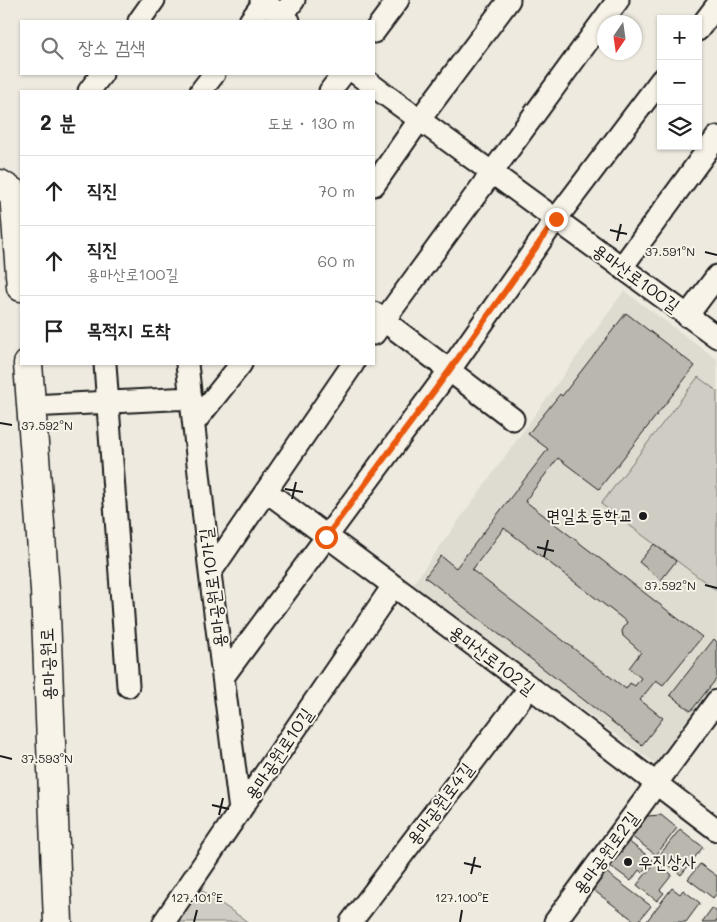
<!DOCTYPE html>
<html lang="ko">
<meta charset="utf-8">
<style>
body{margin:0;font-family:Mali,"Poor Story",sans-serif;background:#f2f2f2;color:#222}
.controls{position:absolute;right:15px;top:15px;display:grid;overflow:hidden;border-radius:0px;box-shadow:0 1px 4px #0004}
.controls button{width:45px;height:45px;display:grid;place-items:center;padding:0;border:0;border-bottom:1px solid #e0e0e0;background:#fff;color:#222;font:25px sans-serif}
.compass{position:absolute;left:597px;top:15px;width:45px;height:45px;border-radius:50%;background:#fff;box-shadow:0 1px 4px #0004;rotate:193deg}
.stop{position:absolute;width:15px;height:15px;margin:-11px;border:4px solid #ea580c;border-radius:50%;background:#fff}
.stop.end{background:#ea580c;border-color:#fff;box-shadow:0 1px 5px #0008}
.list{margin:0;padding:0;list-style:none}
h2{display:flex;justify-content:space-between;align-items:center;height:65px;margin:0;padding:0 20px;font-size:21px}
h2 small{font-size:16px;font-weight:400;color:#767676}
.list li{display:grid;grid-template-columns:32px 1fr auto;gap:15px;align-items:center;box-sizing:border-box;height:70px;padding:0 20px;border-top:1px solid #e0e0e0}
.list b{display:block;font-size:19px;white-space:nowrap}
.list p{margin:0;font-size:16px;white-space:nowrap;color:#767676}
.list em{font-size:16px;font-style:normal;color:#767676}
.icon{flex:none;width:28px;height:28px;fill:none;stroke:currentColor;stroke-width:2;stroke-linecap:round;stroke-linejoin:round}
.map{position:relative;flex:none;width:717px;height:922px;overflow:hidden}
.search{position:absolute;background:#fff;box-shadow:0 1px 4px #0004;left:20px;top:20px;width:355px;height:55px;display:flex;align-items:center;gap:12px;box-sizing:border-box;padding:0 18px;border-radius:0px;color:#767676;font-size:19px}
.panel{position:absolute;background:#fff;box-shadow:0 1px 4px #0004;left:20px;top:90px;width:355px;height:275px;border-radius:0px}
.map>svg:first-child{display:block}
</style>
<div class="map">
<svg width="717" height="922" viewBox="0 0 717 922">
<rect width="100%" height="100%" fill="#eeeae0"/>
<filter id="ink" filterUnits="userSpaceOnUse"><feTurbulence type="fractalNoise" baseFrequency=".02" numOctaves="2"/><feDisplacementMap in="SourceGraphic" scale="10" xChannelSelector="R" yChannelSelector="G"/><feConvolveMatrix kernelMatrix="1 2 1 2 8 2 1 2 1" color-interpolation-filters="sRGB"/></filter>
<g filter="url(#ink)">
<!-- built -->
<path fill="#dedbd1" d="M624 291 717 359V682L656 764 413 584Z"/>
<!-- green -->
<path fill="#cfccc3" stroke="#767470" d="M698 377 717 391V591L601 504Z
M194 885 248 922H168Z"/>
<!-- building -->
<path fill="#bab7af" stroke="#1c1c1c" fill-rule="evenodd" d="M626 313 695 366 599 489 558 458 525 501 702 637 663 685 656 680 640 700 663 718 642 745 425 577 441 556 456 568 548 449 528 434 560 394 562 396ZM504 528 627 622 622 631 623 636 641 652 629 668 641 678 635 686 630 683 626 689 472 570Z
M654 544 676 561 661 580 639 562Z
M714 639 717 642V678L691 711 670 695Z
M661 815 677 828 656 855 631 836 647 816Z
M680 829 703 847 681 875 658 857Z
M628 841 653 860 642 873 639 870 631 881 609 865Z
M656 861 672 875 660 890 664 893 657 901 637 885Z
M700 864 717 876V893L713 898 688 879Z
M606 872 651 906 638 922H636L592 889Z
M672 888 680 894 683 890 700 903 686 922H646Z
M712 908 717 912V922H702Z"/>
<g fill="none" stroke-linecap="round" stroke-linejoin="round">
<defs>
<path id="street" d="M261 0 289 21
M282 16 294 0
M139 21 154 0
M250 21 264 2
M698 30 717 5
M374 32 398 0
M357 74 717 337
M89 91 102 74
M201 91 214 74
M330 91 343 74
M374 185 420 119 509 0
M622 267 717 137
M374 313 513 419
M687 316 717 276
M374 334 618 0
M105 364 128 686
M187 364 210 573 240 811
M31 406 191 398
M194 423 241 364
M266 491 530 687 717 830
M210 573 353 364
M223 677 449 371 556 219 661 80
M164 922 393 586
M351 922 530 687
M555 922 717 701"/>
<path id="secondary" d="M0 184 14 193 21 287
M28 364 45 590 58 922"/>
</defs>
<!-- street casing -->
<use href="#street" stroke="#1c1c1c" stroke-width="25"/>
<!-- secondary casing -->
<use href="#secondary" stroke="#1c1c1c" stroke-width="31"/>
<!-- street -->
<use href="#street" stroke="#f7f3e8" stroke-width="21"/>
<!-- secondary -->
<use href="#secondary" stroke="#f7f3e8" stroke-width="28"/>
</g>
</g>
<g fill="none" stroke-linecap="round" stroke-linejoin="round" filter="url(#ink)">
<!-- route -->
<path stroke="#ea580c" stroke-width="6" d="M326 537 449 371 556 219"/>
</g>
<!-- ticks -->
<path fill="none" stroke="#1c1c1c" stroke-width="2" d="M610 230 627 234M617 241 621 224M705 252 717 255M0 423 12 425M285 489 303 492M292 499 296 482M537 547 554 551M544 557 548 540M705 585 717 588M0 756 12 759M212 805 229 809M219 815 223 798M464 863 481 867M471 874 475 857M194 922 197 910M460 922 462 910"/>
<!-- markers -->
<g fill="#1c1c1c" stroke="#f7f3e8" stroke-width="2">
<circle cx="643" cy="516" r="5"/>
<circle cx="628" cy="862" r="5"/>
</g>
<g text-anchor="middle" stroke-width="4" stroke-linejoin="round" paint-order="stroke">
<!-- street labels -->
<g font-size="18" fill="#1c1c1c" stroke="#f7f3e8">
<text transform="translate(636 278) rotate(36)" y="6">용마산로100길</text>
<text transform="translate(213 588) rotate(-97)" y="6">용마공원로10가길</text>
<text transform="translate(492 660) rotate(37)" y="6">용마산로102길</text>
<text transform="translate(48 664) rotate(-92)" y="6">용마공원로</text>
<text transform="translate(279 754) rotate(-56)" y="6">용마공원로10길</text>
<text transform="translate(440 804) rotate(-53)" y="6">용마공원로4길</text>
<text transform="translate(606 853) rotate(-54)" y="6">용마공원로2길</text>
</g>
<!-- poi labels -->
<g font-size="18" fill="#1c1c1c" stroke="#f7f3e8" text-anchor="end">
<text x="633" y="522">면일초등학교</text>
<text x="638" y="868" text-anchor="start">우진상사</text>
</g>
</g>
<g font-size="12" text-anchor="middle" fill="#1c1c1c" stroke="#f7f3e8" stroke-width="4" stroke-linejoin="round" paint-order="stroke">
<text x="670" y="256">37.591°N</text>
<text x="47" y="430">37.592°N</text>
<text x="670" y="590">37.592°N</text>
<text x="47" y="763">37.593°N</text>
<text x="197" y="902">127.101°E</text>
<text x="462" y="902">127.100°E</text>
</g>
</svg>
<div class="controls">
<button>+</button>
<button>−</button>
<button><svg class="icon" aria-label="layers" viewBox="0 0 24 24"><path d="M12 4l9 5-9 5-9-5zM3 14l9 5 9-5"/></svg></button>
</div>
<svg class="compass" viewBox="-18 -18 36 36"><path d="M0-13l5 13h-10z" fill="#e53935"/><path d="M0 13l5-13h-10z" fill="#767676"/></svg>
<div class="stop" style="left:326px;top:537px"></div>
<div class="stop end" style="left:556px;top:219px"></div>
<div class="search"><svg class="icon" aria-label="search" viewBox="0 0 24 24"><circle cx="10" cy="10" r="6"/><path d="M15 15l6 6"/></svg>장소 검색</div>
<section class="panel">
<h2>2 분<small>도보 · 130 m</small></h2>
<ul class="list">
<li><svg class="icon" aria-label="ahead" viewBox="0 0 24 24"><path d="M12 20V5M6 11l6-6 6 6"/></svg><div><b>직진</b></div><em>70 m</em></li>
<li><svg class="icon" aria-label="ahead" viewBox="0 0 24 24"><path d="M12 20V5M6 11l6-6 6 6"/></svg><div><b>직진</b><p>용마산로100길</p></div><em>60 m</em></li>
<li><svg class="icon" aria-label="arrive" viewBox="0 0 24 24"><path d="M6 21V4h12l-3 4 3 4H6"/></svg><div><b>목적지 도착</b></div></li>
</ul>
</section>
</div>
